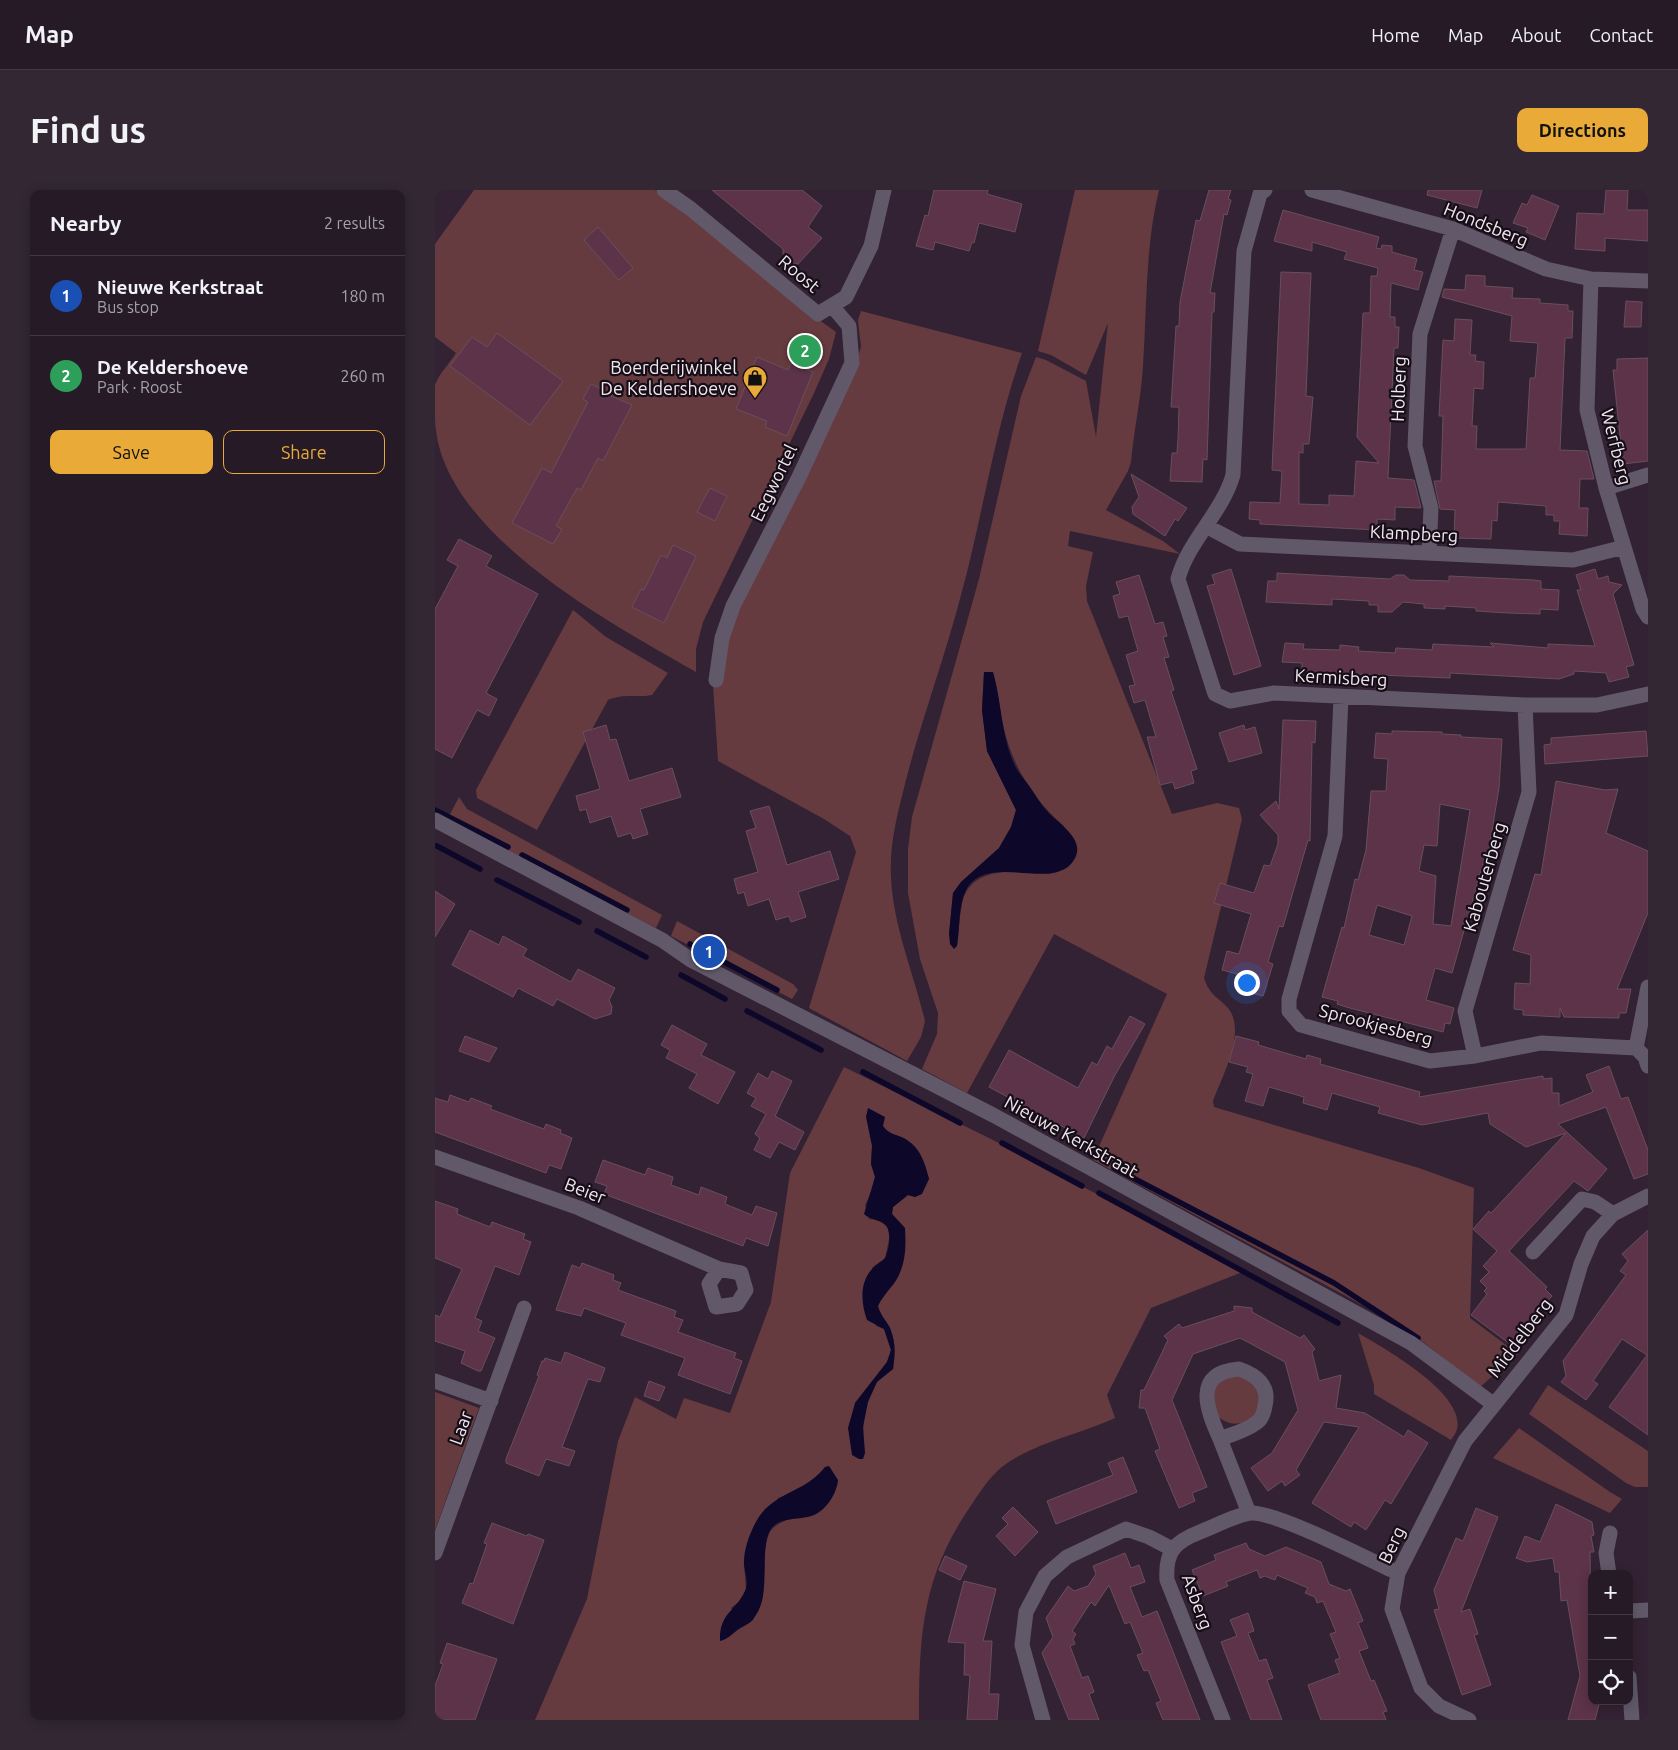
<!DOCTYPE html>
<meta charset="utf-8">
<style>
body{margin:0;font-family:Ubuntu,sans-serif;background:#322732;color:#f1f3f6}
.controls{position:absolute;right:15px;bottom:15px;display:grid;overflow:hidden;border-radius:10px;box-shadow:0 2px 12px #0003}
.controls button{width:45px;height:45px;display:grid;place-items:center;padding:0;border:0;border-bottom:1px solid #423843;background:#261a26;color:#f1f3f6;font:25px sans-serif}
.you{position:absolute;left:811px;top:792px;width:18px;height:18px;margin:-12px;border:4px solid #fff;border-radius:50%;background:#1a73e8;box-shadow:0 0 0 8px #1a73e833}
.badge{display:grid;place-items:center;width:32px;height:32px;border-radius:50%;background:#e9aa38;color:#fff;font-size:16px;font-weight:700}
.pin{position:absolute;translate:-50% -50%;border:2px solid #fff;box-shadow:0 1px 5px #0006}
.list{margin:0;padding:0;list-style:none}
h2{display:flex;justify-content:space-between;align-items:center;height:65px;margin:0;padding:0 20px;font-size:21px}
h2 small{font-size:16px;font-weight:400;color:#a4a1a7}
.list li{display:grid;grid-template-columns:32px 1fr auto;gap:15px;align-items:center;box-sizing:border-box;height:80px;padding:0 20px;border-top:1px solid #423843}
.list b{display:block;font-size:19px;white-space:nowrap}
.list p{margin:0;font-size:16px;white-space:nowrap;color:#a4a1a7}
.list em{font-size:16px;font-style:normal;color:#a4a1a7}
.actions{display:flex;gap:10px;padding:15px 20px}
.actions a{flex:1;padding:11px 0;border:1px solid #e9aa38;border-radius:10px;text-align:center;font-size:18px;color:#e9aa38}
.actions .main{background:#e9aa38;color:#111}
.icon{flex:none;width:28px;height:28px;fill:none;stroke:currentColor;stroke-width:2;stroke-linecap:round;stroke-linejoin:round}
.map{position:relative;flex:none;width:1213px;height:1530px;overflow:hidden;border-radius:10px}
header{display:flex;align-items:center;gap:30px;box-sizing:border-box;height:70px;padding:0 25px;background:#261a26;border-bottom:1px solid #423843}
header strong{font-size:24px}
nav{display:flex;gap:28px;margin-inline-start:auto;font-size:18px}
.intro{display:flex;align-items:center;justify-content:space-between;box-sizing:border-box;height:120px;padding:0 30px}
h1{margin:0;font-size:35px}
.button{padding:12px 22px;border-radius:10px;background:#e9aa38;color:#111;font-size:18px;font-weight:700}
main{display:flex;gap:30px;padding:0 30px}
aside{flex:1;background:#261a26;border-radius:10px;box-shadow:0 2px 12px #0003}
.map>svg:first-child{display:block}
</style>
<header>
<strong>Map</strong>
<nav><a>Home</a><a>Map</a><a>About</a><a>Contact</a></nav>
</header>
<div class="intro"><h1>Find us</h1><a class="button">Directions</a></div>
<main>
<aside>
<h2>Nearby<small>2 results</small></h2>
<ul class="list">
<li><span class="badge" style="background:#1a4fb4">1</span><div><b>Nieuwe Kerkstraat</b><p>Bus stop</p></div><em>180 m</em></li>
<li><span class="badge" style="background:#2e9e5b">2</span><div><b>De Keldershoeve</b><p>Park · Roost</p></div><em>260 m</em></li>
</ul>
<div class="actions"><a class="main">Save</a><a>Share</a></div>
</aside>
<div class="map">
<svg width="1213" height="1530" viewBox="0 0 1213 1530">
<rect width="100%" height="100%" fill="#323"/>
<!-- green -->
<path fill="#663b40" fill-rule="evenodd" d="M39 0H220L257 26 369 119 401 142 394 169 379 203 268 432 261 459V482C174 432 0 340 0 226 0 217 0 204 0 195 3 185 15 173 21 163L0 147V54Z
M640 0H724C710 57 712 117 708 176 706 208 699 240 696 272L693 281 671 320 728 351 745 364 635 341 633 356 658 362 651 396 652 411 737 624 782 613 804 618 807 629 769 788C775 806 782 806 793 818 812 841 787 887 778 911L779 917 984 978 1039 998 1035 1128 1083 1164 1045 1197 988 1152 950 1127 658 970 732 804 619 744 532 903 487 879 502 844 503 823 485 769 473 703V659L477 627 544 389 586 206 601 167 611 170 651 191 661 247 673 133 651 185 616 165 603 161ZM557 482C564 500 564 520 569 539 578 577 599 610 629 636L616 684C585 682 535 673 527 714 524 728 524 742 522 756L514 744 518 703 526 692 564 658 576 637 581 620 552 561 547 520 549 483Z
M426 121 587 163C559 242 548 325 526 405 510 467 487 528 471 590 463 622 454 654 456 687 458 736 479 784 490 831L486 847 472 871 374 818 421 662 415 646 389 629 283 571 278 495 279 469 417 186 426 157 423 130Z
M138 420 171 447 233 483 217 505C202 508 189 503 173 510L102 640 42 608 41 600Z
M24 607 32 619 227 725 221 738 12 630Z
M242 731 358 794 363 800 357 809 236 746Z
M409 877 554 948 810 1081 716 1118 672 1205 680 1228C643 1245 601 1252 568 1276 554 1287 543 1305 533 1320 486 1390 484 1449 484 1530H100L152 1409 183 1251 200 1207 241 1229 249 1208 295 1223 336 1112 355 983ZM448 936C455 946 463 944 472 950 486 959 490 974 494 989L480 1007 473 1005 458 1017 457 1024 470 1038 462 1088 448 1105 443 1116C445 1125 451 1130 455 1138 461 1153 460 1164 458 1179 453 1183 446 1187 442 1192 428 1209 426 1242 430 1263L420 1213 452 1172 456 1160 449 1139 441 1136 437 1078 450 1068 455 1045 452 1036 443 1030 434 1029 430 1015 437 1000 440 987 436 974 437 956ZM390 1277 358 1328C321 1339 333 1358 329 1388 328 1402 322 1416 318 1430L308 1436 296 1418 305 1411 311 1399 309 1373 343 1308C361 1302 378 1293 390 1277Z
M923 1143C949 1158 1031 1204 1022 1239 1021 1243 1018 1247 1016 1250L939 1204V1195Z
M812 1184 828 1204 820 1228C804 1235 795 1237 781 1225L777 1200 787 1187Z
M1113 1195 1213 1261V1297H1200L1191 1293 1094 1224Z
M0 1202 44 1218 0 1340Z
M1084 1238 1175 1302 1187 1309 1175 1323 1058 1268Z"/>
<!-- water -->
<path fill="#0d0829" d="M549 482H558C567 513 566 548 581 578 585 585 592 592 597 600 602 607 606 615 612 621 623 634 652 649 639 670 619 703 552 661 531 700 523 716 525 739 522 756L519 759 515 754 514 744 518 703 526 692 564 658 576 637 581 620 552 561 547 520Z
M433 918 450 927 448 936C455 946 463 944 472 950 486 959 490 974 494 989L487 1004 480 1007 473 1005 458 1017 457 1024 470 1038C471 1055 471 1071 463 1087 457 1098 448 1105 443 1116 445 1125 451 1130 455 1138 461 1153 460 1164 458 1179L442 1192 433 1212 428 1237 430 1263 428 1269H424L417 1265 413 1238 420 1213 452 1172 456 1160 449 1139 432 1130C426 1113 424 1092 438 1078 441 1074 447 1072 450 1068 454 1061 456 1044 452 1037 447 1029 436 1031 429 1024L440 987 436 974 437 956 431 927Z
M394 1276 403 1290C402 1302 393 1318 381 1324 367 1332 341 1324 334 1343 324 1369 337 1405 319 1428 316 1433 309 1436 304 1439 298 1443 292 1450 285 1451 284 1423 301 1421 310 1401 314 1392 310 1384 309 1375 308 1359 317 1336 326 1324 343 1302 373 1300 390 1277Z"/>
<g fill="none" stroke-linecap="round" stroke-linejoin="round">
<!-- stream -->
<path stroke="#0d0829" stroke-width="5.5" d="M0 620 73 657
M2 656 45 679
M87 665 192 720
M62 690 144 732
M162 741 211 767
M255 754 342 800
M246 785 290 809
M312 821 386 860
M428 882 525 933
M567 953 647 996
M679 978 899 1093 983 1148
M664 1003 903 1133"/>
</g>
<!-- building -->
<path fill="#5c3348" stroke="#694f5b" fill-rule="evenodd" d="M277 0H367L387 16 373 37 387 48 363 74H359L348 64V59Z
M499 0H553L552 4 587 14 580 42 544 33 539 53 537 52 534 61 500 52 498 60 481 56 490 25 493 26Z
M774 0H796L793 9 796 10 792 25 789 24 775 103H780L779 122H777L772 270 768 269 767 292 735 291 737 263H742L743 249 744 217H736L741 136H744L745 112 761 30 765 31Z
M993 0H1047L1042 18 992 5Z
M1171 0H1193L1192 20H1213V51L1170 48V61L1140 59 1142 23 1169 24Z
M1097 5 1124 16 1110 50 1091 42 1093 38 1078 33 1087 13 1092 15Z
M848 20 944 47 941 58 946 59 947 55 957 56V62L982 69 979 80 988 82 983 100 956 93 955 127H960V137H964L963 158H959L953 288 979 290 986 318 960 317V330L942 329V340L825 334V330L814 329 815 312 845 313 847 281 837 280 846 82 876 83 871 206 878 207 874 254H868V263L864 262V314L894 315V305L919 306 921 271 944 273 922 247 928 123H935L936 86H942L943 78 909 69 912 62 877 52V61L839 51Z
M163 37 198 78 184 90 149 50Z
M1031 85 1050 86V96L1078 98 1077 108 1105 109V113L1133 115V121H1138L1137 148H1130L1125 260 1152 261 1159 289H1145L1144 318H1153L1152 346 1124 344 1125 331H1119V325H1111V316L1063 312 1062 331 1057 330 1056 349 1019 348 1020 320 1005 319 999 291H1006L1008 226H1004L1008 150 1019 151 1020 129 1037 130 1035 165H1041L1040 171 1049 172 1048 199 1039 198 1037 236H1042L1041 259H1091L1095 188H1100L1103 153 1075 151 1077 126 1007 107 1009 99 1030 100Z
M1191 111 1207 112 1206 137H1189Z
M62 143 128 191 95 235 15 176 37 147 52 157Z
M322 167 353 180 356 173 378 182 352 246 330 237 332 231 301 219Z
M1213 168V271L1188 274 1178 180H1182V169Z
M156 194 177 204 176 206 197 215 168 271 163 268 146 300 142 298 121 336 127 339 118 354 77 333 107 278 116 283 153 212 148 209Z
M696 284 752 318 743 331 740 329 730 346 698 324 697 317 704 307Z
M275 298 292 306 280 331 262 322Z
M24 349 57 366 51 376 103 404 51 503 62 509 54 526 42 520 17 568 0 559V419L23 376 12 370Z
M238 355 261 366 229 433 197 417 206 399 209 400 226 365 232 368Z
M796 379 826 476 799 485 772 396 780 394 777 385Z
M1160 379 1163 389 1173 386 1174 392 1187 395 1178 404 1199 475 1191 477 1194 487 1174 492 1171 483 1139 481V484L1124 489 1015 483V488L899 483 894 487 877 486 872 482 867 481V473L847 472 850 453 869 454 868 459 905 460V455L924 457 923 461 960 463 961 458 997 460 998 454 1059 457 1055 453 1113 458V454L1160 456 1142 400H1146L1141 385Z
M842 383 955 389 961 385H969L975 390 1014 391V386L1099 390 1106 391V399L1124 400 1123 420 1105 419V424L1073 423 1041 421V418L1010 416V419L989 418V414L968 412 957 422H943V415H934V411L897 409V415L831 412 833 391H842Z
M704 385 720 434 728 432 732 446 728 447 734 467 729 468 739 500 736 501 762 579 756 581 759 593 740 599 738 592 725 595 712 547H721L710 510 699 513 694 496 700 495 691 465 703 461 693 426 684 428 678 406 685 404 681 392Z
M848 530 881 531 880 553 877 552 875 651 873 650 848 737 844 736 833 772 838 774 828 806 802 799 806 785 787 780 792 761 804 764 816 724 779 713 785 693 819 703 829 675 835 676 843 654V645L825 625 841 611 844 619Z
M171 535 175 550 181 549 194 591 237 578 246 607 205 619 213 644 198 649 196 643 183 647 176 626 155 633 151 619 145 621 141 606 165 599 148 542Z
M809 535 810 540 820 537 827 563 794 572 784 543Z
M957 541 1007 542V544L1026 545V547L1067 549 1064 598 1052 671 1049 670 1017 783 1000 778 991 810 1019 818 1015 834 1010 833 1008 842 911 817 902 814 903 811 887 807 907 737 909 738 920 689 923 690 931 660 936 601H951L953 569 939 568 941 543 957 544ZM1005 614 1035 620 1016 736 998 734 1001 686 984 681 989 655 1002 656ZM942 715 977 726 969 755 934 745Z
M1211 541 1213 566 1110 574 1109 555 1116 554V548Z
M1121 591 1170 600 1183 599 1171 643 1213 661V723L1182 799H1196L1191 823H1184V828L1129 827 1125 818V827L1088 825V820L1079 819 1080 793 1095 794 1096 765 1078 760 1100 684 1106 685Z
M334 616 352 675 395 661 404 689 363 702 371 727 356 732 354 726 341 730 334 709 313 716 309 702 303 704 299 689 323 682 311 641 321 638 315 621Z
M0 701 20 714 0 747Z
M35 740 64 755 68 746 92 759 88 766 136 792 143 779 180 798 174 810 177 817 176 824 160 829 122 809 118 816 83 798 78 807 17 775Z
M695 826 710 834 680 885 649 948 554 897 574 860 643 898 657 872 662 875 672 856 677 859Z
M237 835 272 854 266 865 300 882 283 914 254 898 262 884 231 868 235 860 226 855Z
M30 846 62 858 54 872 24 861Z
M801 846 824 852 823 855 871 869 872 865 886 869 885 874 985 902 984 907 1108 886V889L1117 888V903H1124V916L1158 902 1151 885 1174 876 1186 909 1193 907 1213 960V984L1199 989 1171 917 1123 934 1172 979 1153 1001 1139 991 1074 1061 1112 1097 1110 1099 1117 1106 1085 1142 1093 1147 1083 1160 1036 1125 1052 1104 1049 1101 1052 1098 1045 1091 1054 1082 1048 1076 1062 1061 1038 1039 1054 1021 1056 1023 1131 943 1091 957 1055 934 1053 923 987 935 943 923 945 917 897 903 892 920 868 913 869 907 834 897 828 916 810 911 818 884 811 882 813 877 794 872Z
M337 881 357 891 340 926 369 942 360 960 344 952 335 968 319 960 325 948 320 944 331 924 316 916 321 908 312 903 323 883 333 889Z
M15 905 34 912 36 908 57 916 55 919 109 939 111 934 126 940 125 943 137 948 126 979 114 975 111 983 0 942V908L13 912Z
M168 970 210 985 213 978 238 987 236 995 264 1005 266 997 292 1007 290 1014 317 1025 321 1016 342 1023 333 1056 311 1048 308 1056 169 1004 172 996 160 992Z
M0 1011 23 1019 22 1024 55 1037 57 1032 90 1044 88 1049 96 1052 84 1085 60 1076 40 1128 47 1131 43 1141 60 1148 46 1181H43L26 1173 30 1161 0 1151V1125L5 1127 27 1079 0 1068Z
M1213 1040V1245L1174 1217 1212 1165 1187 1149 1158 1191 1163 1194 1151 1210 1126 1192 1131 1186 1128 1171 1191 1085 1185 1081 1193 1071 1187 1064Z
M147 1073 179 1085 178 1090 186 1093 183 1100 241 1121 239 1127 248 1130 243 1142 301 1163 299 1168 307 1171 295 1204 243 1185 250 1168 186 1145 191 1133 149 1118 146 1126 121 1120 137 1075 145 1078Z
M799 1116 817 1118V1122L865 1148 869 1145 880 1159 877 1162 884 1191 906 1185 901 1218 930 1223 969 1247 973 1240 993 1253 956 1314 950 1310 931 1340 919 1332 916 1337 877 1313 924 1237 889 1232 861 1280 865 1285 850 1296 847 1291 833 1301 816 1278 837 1263 863 1220 850 1172 805 1148 758 1164 737 1210 772 1297 757 1303 760 1311 744 1318 720 1261 725 1259 710 1218H704L706 1200H709L733 1150 729 1146 744 1134 747 1138 799 1121Z
M130 1162 170 1178 165 1192 153 1189 127 1257 140 1261 134 1276 111 1269 104 1286 71 1273V1269L104 1186 102 1185 107 1171H109L110 1168 126 1173Z
M214 1191 230 1197 224 1211 209 1206Z
M688 1267 702 1302 621 1334 612 1311 678 1285 673 1273Z
M1121 1314 1157 1332 1159 1345 1156 1346 1159 1362H1155L1157 1511H1165L1160 1530H1133L1145 1486 1132 1410 1126 1411 1124 1382H1120L1118 1368 1092 1372 1081 1368 1090 1346 1105 1352Z
M578 1317 603 1342 580 1366 561 1346 573 1334 567 1328Z
M1041 1318 1063 1327 1026 1422 1035 1419 1043 1444 1039 1445 1056 1495 1027 1505 999 1420 1004 1419 999 1400 1021 1348 1028 1351Z
M57 1333 92 1346 93 1344 109 1350 78 1434 27 1413 35 1393 38 1394 52 1354 49 1353Z
M811 1353 814 1359 830 1366 851 1357 886 1372 894 1394 911 1401 915 1399 928 1431 923 1433 933 1458 924 1461 936 1491 939 1490 952 1521 948 1522 951 1530H886L873 1495 905 1483 900 1470 905 1468 895 1444 901 1442 888 1411 882 1413 880 1407 870 1403 873 1398 842 1385 840 1390 830 1386 825 1388 822 1380 791 1392 793 1396 768 1406 757 1380 781 1370 779 1365Z
M690 1363 696 1378 704 1375 710 1392 695 1397 707 1427 722 1421 765 1530H728L721 1513 726 1511 713 1480 709 1481 702 1465 708 1463 695 1432 690 1434 674 1395 660 1416 656 1412 637 1441 641 1444 638 1449 640 1454 635 1456 647 1488 653 1486 659 1502 654 1504 664 1530H634L607 1463 618 1447 611 1428 633 1396 639 1401 653 1396 661 1384 658 1376Z
M510 1366 532 1376 525 1390 504 1380Z
M529 1391 561 1399 548 1451H557L554 1504H564L562 1530H532L535 1485H529L530 1453 513 1452Z
M813 1423 819 1441 813 1443 824 1471 831 1469 838 1488 832 1490 847 1530H816L786 1452 802 1446 795 1430Z
M12 1453 62 1469 40 1530H0V1496L8 1474 5 1473Z"/>
<g fill="none" stroke-linecap="round" stroke-linejoin="round">
<!-- street -->
<path stroke="#61596a" stroke-width="15" d="M229 0 256 19 383 124 411 107 436 56 449 0
M830 0 825 4 809 61 798 285C787 323 753 351 743 389L780 504 795 511 839 503 1090 515H1162L1213 504
M877 0 1018 39 1111 79 1156 89 1213 91
M1156 89 1152 220 1171 298 1208 419 1213 427
M1171 298 1213 285
M771 336 805 354 1138 370 1189 357
M994 363 996 318 980 256 985 144 1018 39
M281 490 287 448 298 416 364 287 417 173 414 136 397 116
M906 507 900 646 854 809V821L866 835 995 871 1040 866 1106 853 1201 858 1210 867 1213 876
M0 630 227 750 256 770 558 925 976 1153 1058 1214
M1201 858 1213 797
M1040 866 1030 821 1094 602 1090 515
M0 967 144 1018 284 1079 306 1083 311 1100 302 1114 281 1117 274 1094 284 1079
M1098 1062 1147 1009 1160 1012 1178 1024
M804 1179C822 1185 835 1196 830 1216 829 1222 826 1230 821 1233 811 1241 797 1244 785 1249 772 1220 757 1183 804 1179Z
M0 1191 56 1211
M785 1249 814 1323
M0 1363 89 1118
M1174 1384 1171 1363 1175 1343
M1195 1421 1213 1420
M1194 1487 1197 1530
M608 1530 587 1455 591 1422 610 1386 632 1367 691 1339 714 1347 737 1359
M788 1530 732 1390C730 1362 739 1352 765 1342 778 1337 801 1325 815 1323 841 1321 934 1370 963 1383
M1034 1530 1004 1516 986 1498 957 1419 963 1383 1030 1251 1131 1125 1146 1074 1158 1046 1178 1024 1213 1006"/>
</g>
<!-- icons -->
<defs>
<symbol id="shop-pin" viewBox="-11 -11 22 30"><path d="M0 17L-7.5 6A9.5 9.5 0 1 1 7.5 6Z" fill="#e9aa38" stroke="#160e16"/><path d="M-5-2.5h2.3a2.7 3.5 0 0 1 5.4 0H5L5.5 6h-11ZM-1.5-2.5h3a1.5 2.3 0 0 0-3 0Z" fill="#111"/></symbol>
</defs>
<g fill-rule="evenodd">
<use href="#shop-pin" x="306" y="174" width="28" height="38"/>
</g>
<g text-anchor="middle" stroke-width="4.5" stroke-linejoin="round" paint-order="stroke">
<!-- street labels -->
<g font-size="18" fill="#f1e5f0" stroke="#160e16">
<text transform="translate(1051 35) rotate(22)" y="6">Hondsberg</text>
<text transform="translate(364 84) rotate(40)" y="6">Roost</text>
<text transform="translate(964 199) rotate(-88)" y="6">Holberg</text>
<text transform="translate(1181 257) rotate(76)" y="6">Werfberg</text>
<text transform="translate(339 293) rotate(-64)" y="6">Eegwortel</text>
<text transform="translate(979 344) rotate(3)" y="6">Klampberg</text>
<text transform="translate(906 488) rotate(3)" y="6">Kermisberg</text>
<text transform="translate(1050 687) rotate(-74)" y="6">Kabouterberg</text>
<text transform="translate(941 835) rotate(15)" y="6">Sprookjesberg</text>
<text transform="translate(636 947) rotate(29)" y="6">Nieuwe Kerkstraat</text>
<text transform="translate(150 1001) rotate(21)" y="6">Beier</text>
<text transform="translate(1085 1148) rotate(-53)" y="6">Middelberg</text>
<text transform="translate(26 1238) rotate(-70)" y="6">Laar</text>
<text transform="translate(957 1355) rotate(-65)" y="6">Berg</text>
<text transform="translate(762 1412) rotate(70)" y="6">Asberg</text>
</g>
<!-- poi labels -->
<g font-size="18" fill="#f1e5f0" stroke="#160e16" text-anchor="end">
<text x="302" y="184">Boerderijwinkel<tspan x="302" dy="21">De Keldershoeve</tspan></text>
</g>
</g>
</svg>
<div class="controls">
<button>+</button>
<button>−</button>
<button><svg class="icon" aria-label="locate" viewBox="0 0 24 24"><circle cx="12" cy="12" r="6"/><path d="M12 2v4M12 18v4M2 12h4M18 12h4"/></svg></button>
</div>
<div class="you"></div>
<div class="pin badge" style="left:274px;top:762px;background:#1a4fb4">1</div>
<div class="pin badge" style="left:370px;top:161px;background:#2e9e5b">2</div>
</div>
</main>
